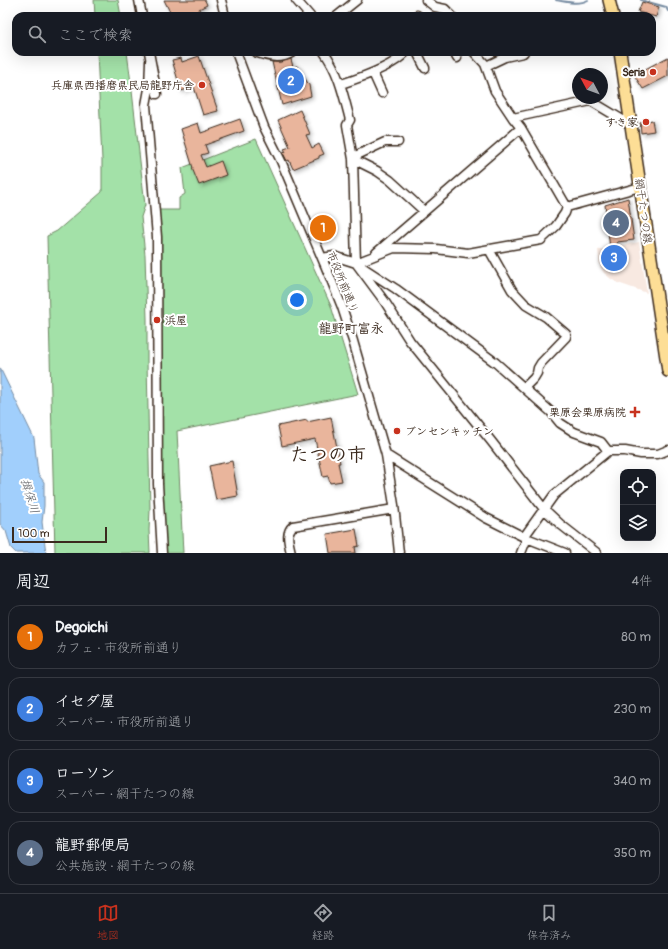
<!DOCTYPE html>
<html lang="ja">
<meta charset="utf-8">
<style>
body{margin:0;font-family:Pangolin,"Klee One",sans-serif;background:#242831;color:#f1f3f6}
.controls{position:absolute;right:12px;bottom:12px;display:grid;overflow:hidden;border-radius:8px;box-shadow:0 4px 16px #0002}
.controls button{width:36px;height:36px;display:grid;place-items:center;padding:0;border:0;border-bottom:1px solid #363941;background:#171b24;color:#f1f3f6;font:20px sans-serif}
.compass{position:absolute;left:572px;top:68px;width:36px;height:36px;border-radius:50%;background:#171b24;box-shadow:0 4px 16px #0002;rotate:311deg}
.scale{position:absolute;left:12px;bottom:10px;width:95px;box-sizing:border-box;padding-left:4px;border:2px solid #3b2a1e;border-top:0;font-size:11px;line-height:14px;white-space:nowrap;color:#3b2a1e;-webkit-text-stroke:3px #fff;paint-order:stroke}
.you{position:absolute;left:297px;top:300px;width:14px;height:14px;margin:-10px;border:3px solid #fff;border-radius:50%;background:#1a73e8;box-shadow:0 0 0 6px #1a73e833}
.badge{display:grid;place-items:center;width:26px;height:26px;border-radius:50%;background:#c8321e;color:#fff;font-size:13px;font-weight:700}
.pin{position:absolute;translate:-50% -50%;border:2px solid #fff;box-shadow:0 1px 4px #0006}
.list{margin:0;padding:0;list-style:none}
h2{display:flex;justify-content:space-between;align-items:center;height:52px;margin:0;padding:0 16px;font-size:17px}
h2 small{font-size:13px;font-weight:400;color:#9ea1a6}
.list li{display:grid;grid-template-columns:26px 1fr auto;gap:12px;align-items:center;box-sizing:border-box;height:64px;margin:0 8px 8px;padding:0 8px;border:1px solid #363941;border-radius:12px}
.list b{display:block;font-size:15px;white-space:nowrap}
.list p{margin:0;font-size:13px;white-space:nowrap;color:#9ea1a6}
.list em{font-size:13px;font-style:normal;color:#9ea1a6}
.icon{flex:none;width:22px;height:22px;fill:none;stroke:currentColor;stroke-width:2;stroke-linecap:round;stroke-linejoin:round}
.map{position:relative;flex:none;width:668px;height:553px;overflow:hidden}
.search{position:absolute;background:#171b24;box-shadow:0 4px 16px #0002;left:12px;right:12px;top:12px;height:44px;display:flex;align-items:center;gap:10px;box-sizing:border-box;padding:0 14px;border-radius:12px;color:#9ea1a6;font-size:15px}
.sheet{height:340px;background:#171b24}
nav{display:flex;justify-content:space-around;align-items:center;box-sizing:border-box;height:56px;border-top:1px solid #363941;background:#171b24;font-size:11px;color:#9ea1a6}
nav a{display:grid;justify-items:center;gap:2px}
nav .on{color:#c8321e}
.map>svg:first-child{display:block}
</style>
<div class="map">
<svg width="668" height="553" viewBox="0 0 668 553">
<defs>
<filter id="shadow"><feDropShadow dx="2" dy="2" stdDeviation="2" flood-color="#0004"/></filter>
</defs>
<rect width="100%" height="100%" fill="#fff"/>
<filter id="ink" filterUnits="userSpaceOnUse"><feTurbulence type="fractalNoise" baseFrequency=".025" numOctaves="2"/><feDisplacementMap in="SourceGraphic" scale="8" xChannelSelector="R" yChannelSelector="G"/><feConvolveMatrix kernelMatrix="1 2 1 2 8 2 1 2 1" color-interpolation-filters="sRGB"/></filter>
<g filter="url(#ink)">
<!-- built -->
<path fill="#f8e9e1" d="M639 242 647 293 618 283 611 279 604 273 600 267 599 259 598 250Z"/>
<!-- green -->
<path fill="#a3e1a8" stroke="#6f8663" d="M94 0H118L121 16H95Z
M97 52H127L132 91 145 205 141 217 145 255 147 319V361L150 510 149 530 150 553H55L47 236 57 231 102 192V160Z
M256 139 331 306 358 394 177 431 183 553H164L161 479 159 210H179V198L185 194 182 168Z"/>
<!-- water -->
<path fill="#a1cffc" stroke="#788da3" d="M0 368 34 438 38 474 44 482V506L42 522 46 553H16L11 548 6 531 0 524Z"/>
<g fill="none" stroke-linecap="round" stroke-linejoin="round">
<!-- stream -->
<path stroke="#788da3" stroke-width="2" d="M556 0C566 2 579 5 588 0
M641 0 666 7 668 11"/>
</g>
<!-- building -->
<path fill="#e9b59c" stroke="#3b2a1e" filter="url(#shadow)" d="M164 0H205L207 5 199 9 201 16H193L192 12 184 16H172Z
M642 2 659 7 656 17 638 12Z
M199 56 218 111 203 115 194 87 181 91 172 60 181 58 182 62Z
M668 57V76L643 89 634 75Z
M291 59 293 67 297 66 300 77H304L309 85 311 96 282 105 272 62H280Z
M300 110 310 134 306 135 312 148 319 144 324 154 319 156V158L293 169 289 160 287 161 283 153 286 152 284 149 290 147 278 120Z
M240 119 244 131 205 145 208 153 201 155 206 167 221 161 226 175 199 185 192 168H193L181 129 198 123 201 133Z
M652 120 654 131 641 133 640 123Z
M628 198 634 240 617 242 618 251 620 253 621 267 610 269 607 250 610 249 605 205Z
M331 417 340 463H338L342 481 330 483 328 476 323 477 315 439 282 446 278 426 307 420V422Z
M232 461 238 496 216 500 209 466Z
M356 529 359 546 355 547 356 553H330L327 534Z"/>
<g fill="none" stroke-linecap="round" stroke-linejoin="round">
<defs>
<path id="minor" d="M139 0 142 16
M221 0 225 16
M296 0 310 16
M426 0 435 7 445 9 452 16
M417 15 418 16
M337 16 357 0
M149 52 157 94
M236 52 264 127 281 161 330 277 342 307 353 341 386 455 394 505 399 553
M255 52C269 57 280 60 293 52
M324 52C339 72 344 97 350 120L347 125 353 159 356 263 385 302 410 341 491 441 544 509 560 524 597 553
M417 52 425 68
M454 52 457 58
M150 61 149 89 146 105 157 237 158 484 162 553
M486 66 505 57 523 53 524 52
M373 73 382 93
M341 84C360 78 393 67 406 52
M513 118 591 101 631 125
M521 128 567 207
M353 157 385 142H398
M353 159 377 171 390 180 424 211
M491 249V253L512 290 526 305 546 317 566 334V337L541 363 538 368 537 373 534 378 524 388
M376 253 521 128 513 118 495 91 485 64 474 52
M322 258 334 256 356 263 396 289 496 363 551 412 560 423 574 432 601 442 608 451H625L641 454H658L668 450
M356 263 394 248 436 249 468 253 541 240 556 226 565 213 567 207 640 187
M386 455 486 518 524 537 565 553
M524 537 554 495 608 451
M291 553C289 543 285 533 293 526L394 509
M521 553 527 538"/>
<path id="major" d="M609 0 613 16
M620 52 668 371"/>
</defs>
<!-- minor casing -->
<use href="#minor" stroke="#3b2a1e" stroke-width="11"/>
<!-- major casing -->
<use href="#major" stroke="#3b2a1e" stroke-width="14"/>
<!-- minor -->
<use href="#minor" stroke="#fff" stroke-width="8"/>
<!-- major -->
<use href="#major" stroke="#fdde96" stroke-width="11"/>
</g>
</g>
<!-- markers -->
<g fill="#c8321e" stroke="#fff" stroke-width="1.5">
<circle cx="653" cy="72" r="4"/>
<circle cx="202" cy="85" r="4"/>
<circle cx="646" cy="122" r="4"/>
<circle cx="157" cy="320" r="4"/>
<path d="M633 406h4v4h4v4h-4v4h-4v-4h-4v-4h4z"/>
<circle cx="397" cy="431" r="4"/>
</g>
<g text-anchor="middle" stroke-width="4" stroke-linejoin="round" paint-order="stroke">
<!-- poi labels -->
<g font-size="11" font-weight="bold" fill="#3b2a1e" stroke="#fff" text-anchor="end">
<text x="645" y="76">Seria</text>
<text x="194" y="89">兵庫県西播磨県民局龍野庁舎</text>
<text x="638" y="126">すき家</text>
<text x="165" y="324" text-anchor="start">浜屋</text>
<text x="626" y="416">栗原会栗原病院</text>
<text x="405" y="435" text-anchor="start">ブンセンキッチン</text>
</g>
<!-- street labels -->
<g font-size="11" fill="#3b2a1e" stroke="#fff">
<text transform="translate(644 211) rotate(82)" y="4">網干たつの線</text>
<text transform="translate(343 282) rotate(68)" y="4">市役所前通り</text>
</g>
<!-- water labels -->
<g font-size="12" font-style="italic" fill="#5a5c61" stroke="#fff">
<text transform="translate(30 496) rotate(72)" y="4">揖保川</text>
</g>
<!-- quarter labels -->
<g font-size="13" font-weight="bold" fill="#3b2a1e" stroke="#fff">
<text x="351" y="333">龍野町富永</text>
</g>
<!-- town labels -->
<g font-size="19" font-weight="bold" fill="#3b2a1e" stroke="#fff">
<text x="328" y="461">たつの市</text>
</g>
</g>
</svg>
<div class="controls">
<button><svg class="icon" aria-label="locate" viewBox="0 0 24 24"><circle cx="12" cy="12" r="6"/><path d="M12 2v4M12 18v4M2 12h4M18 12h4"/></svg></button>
<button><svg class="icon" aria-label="layers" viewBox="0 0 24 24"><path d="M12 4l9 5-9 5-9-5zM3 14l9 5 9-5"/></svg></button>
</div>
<svg class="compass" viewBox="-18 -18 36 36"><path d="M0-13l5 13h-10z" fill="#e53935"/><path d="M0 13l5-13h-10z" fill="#9ea1a6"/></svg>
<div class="scale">100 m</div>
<div class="you"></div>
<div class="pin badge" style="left:323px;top:228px;background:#e8710a">1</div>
<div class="pin badge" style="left:291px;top:81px;background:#3f7fe0">2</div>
<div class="pin badge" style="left:614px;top:258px;background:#3f7fe0">3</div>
<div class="pin badge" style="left:616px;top:223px;background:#5c6f8a">4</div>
<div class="search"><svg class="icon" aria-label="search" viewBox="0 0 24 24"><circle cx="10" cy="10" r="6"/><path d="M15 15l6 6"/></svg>ここで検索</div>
</div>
<section class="sheet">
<h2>周辺<small>4件</small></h2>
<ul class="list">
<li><span class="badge" style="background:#e8710a">1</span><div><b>Degoichi</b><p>カフェ · 市役所前通り</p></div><em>80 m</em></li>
<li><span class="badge" style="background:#3f7fe0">2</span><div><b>イセダ屋</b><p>スーパー · 市役所前通り</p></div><em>230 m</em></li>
<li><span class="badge" style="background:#3f7fe0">3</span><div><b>ローソン</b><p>スーパー · 網干たつの線</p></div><em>340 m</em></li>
<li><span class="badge" style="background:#5c6f8a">4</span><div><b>龍野郵便局</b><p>公共施設 · 網干たつの線</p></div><em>350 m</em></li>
</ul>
</section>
<nav>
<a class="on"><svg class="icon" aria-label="map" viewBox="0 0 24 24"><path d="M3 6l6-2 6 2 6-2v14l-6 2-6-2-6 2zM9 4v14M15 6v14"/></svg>地図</a>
<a><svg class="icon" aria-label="directions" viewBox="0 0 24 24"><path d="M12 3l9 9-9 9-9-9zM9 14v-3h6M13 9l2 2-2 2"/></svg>経路</a>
<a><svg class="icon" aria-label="saved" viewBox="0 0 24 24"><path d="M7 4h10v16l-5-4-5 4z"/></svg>保存済み</a>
</nav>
